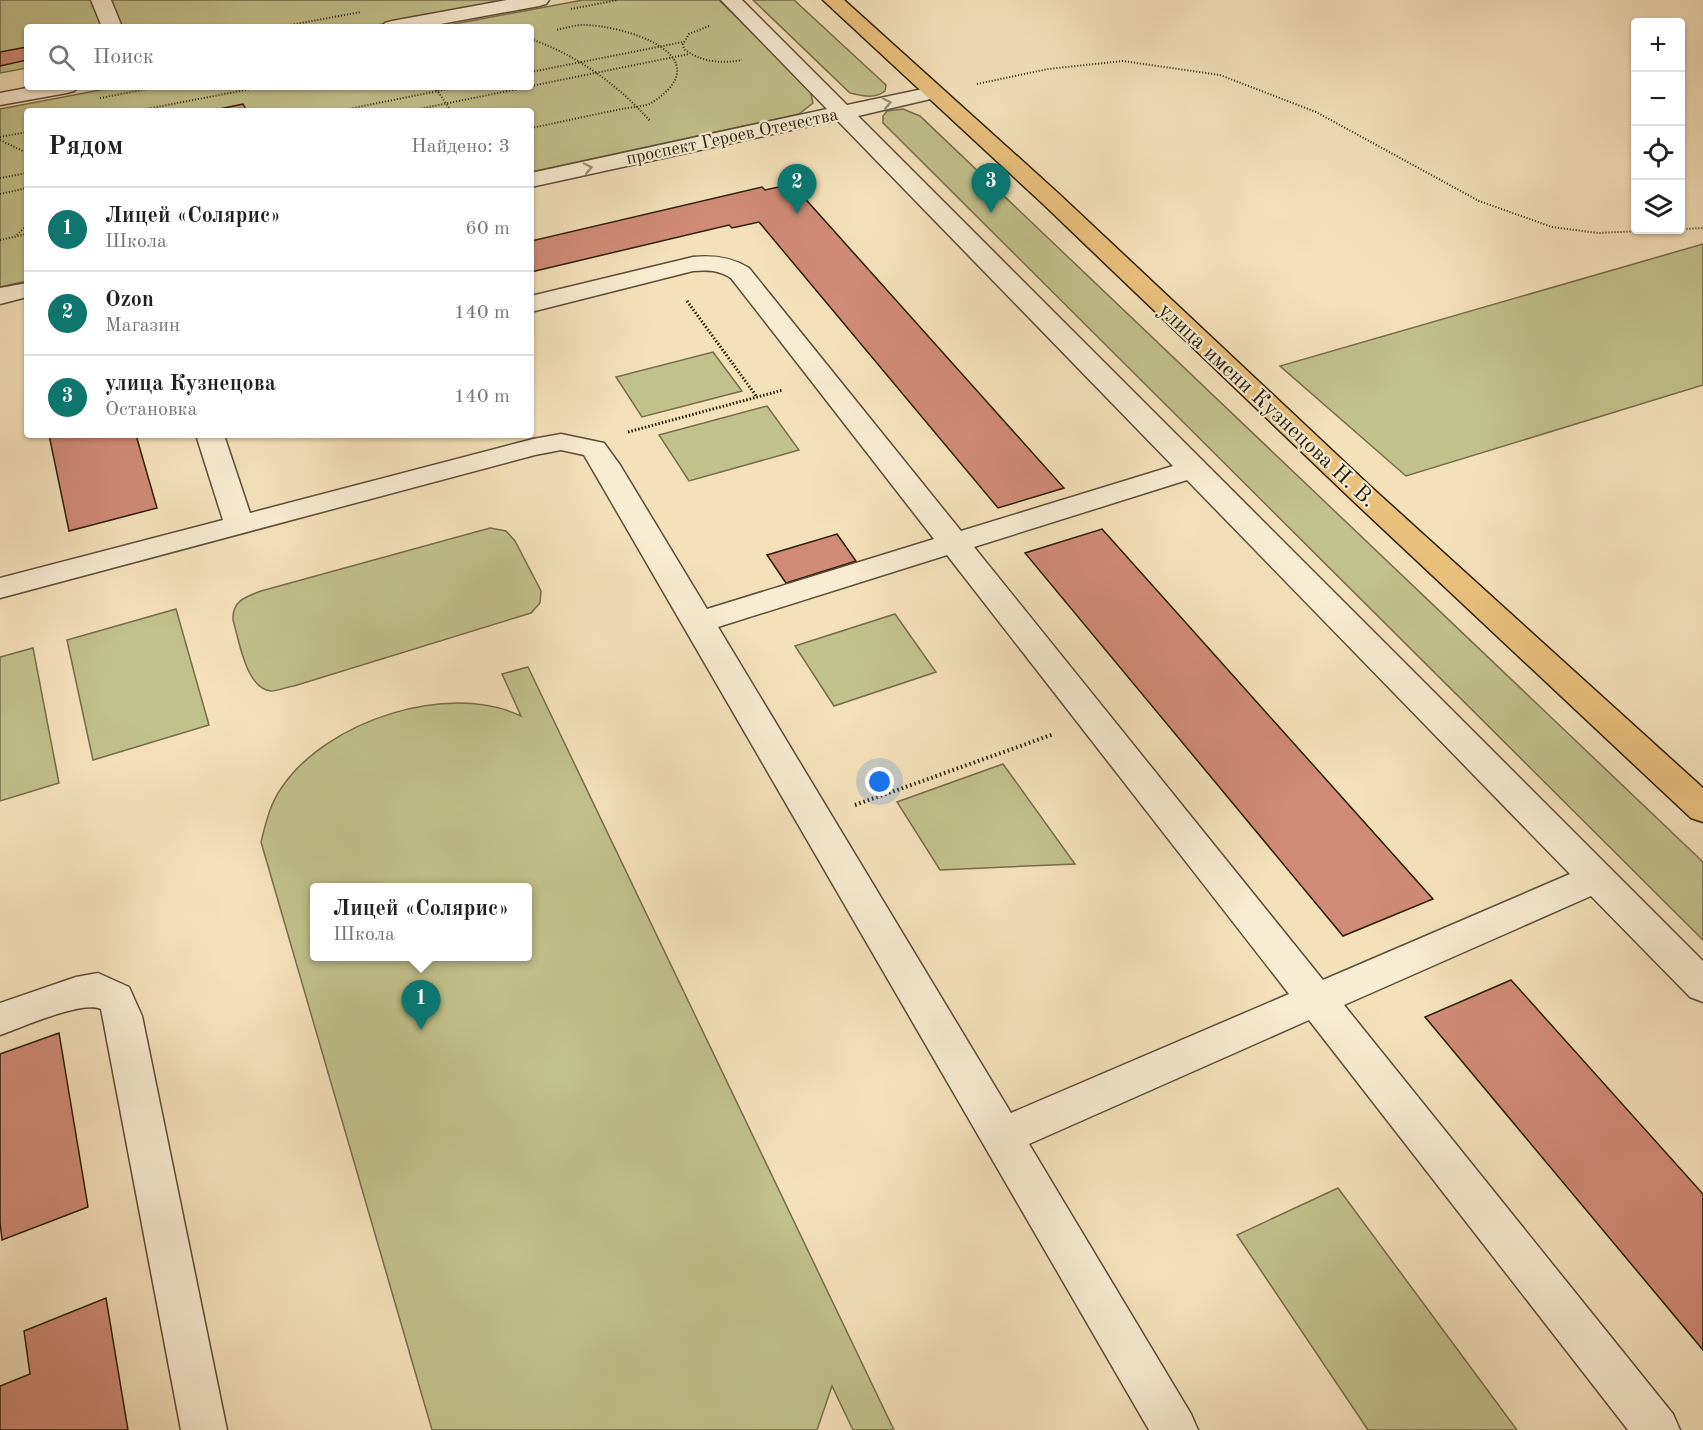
<!DOCTYPE html>
<html lang="ru">
<meta charset="utf-8">
<style>
body{margin:0;font-family:"Old Standard TT",serif;background:#f2f2f2;color:#202124}
.controls{position:absolute;right:18px;top:18px;display:grid;overflow:hidden;border-radius:6px;box-shadow:0 2px 4px #0004}
.controls button{width:54px;height:54px;display:grid;place-items:center;padding:0;border:0;border-bottom:2px solid #e0e0e0;background:#fff;color:#202124;font:30px sans-serif}
.you{position:absolute;left:880px;top:782px;width:21px;height:21px;margin:-15px;border:4px solid #fff;border-radius:50%;background:#1a73e8;box-shadow:0 0 0 9px #1a73e833}
.badge{display:grid;place-items:center;width:39px;height:39px;border-radius:50%;background:#0f766e;color:#fff;font-size:20px;font-weight:700}
.pin{position:absolute;translate:-50% -50px;filter:drop-shadow(0 2px 3px #0008)}
.pin::after{content:'';position:absolute;top:32px;width:21px;height:18px;background:inherit;clip-path:polygon(0 0,100% 0,50% 100%)}
.popup{position:absolute;left:310px;top:883px;width:222px;height:78px;box-sizing:border-box;display:grid;place-content:center;border-radius:6px;background:#fff;filter:drop-shadow(0 2px 4px #0005);font-size:20px;white-space:nowrap;color:#757577}
.popup b{font-size:22px;color:#202124}
.popup::after{content:'';position:absolute;left:50%;top:100%;margin-left:-12px;border:12px solid transparent;border-top-color:#fff}
.list{margin:0;padding:0;list-style:none}
h2{display:flex;justify-content:space-between;align-items:center;height:78px;margin:0;padding:0 24px;font-size:26px}
h2 small{font-size:20px;font-weight:400;color:#757577}
.list li{display:grid;grid-template-columns:39px 1fr auto;gap:18px;align-items:center;box-sizing:border-box;height:84px;padding:0 24px;border-top:2px solid #e0e0e0}
.list b{display:block;font-size:22px;white-space:nowrap}
.list p{margin:0;font-size:20px;white-space:nowrap;color:#757577}
.list em{font-size:20px;font-style:normal;color:#757577}
.icon{flex:none;width:33px;height:33px;fill:none;stroke:currentColor;stroke-width:2;stroke-linecap:round;stroke-linejoin:round}
.map{position:relative;flex:none;width:1703px;height:1430px;overflow:hidden}
.search{position:absolute;background:#fff;box-shadow:0 2px 4px #0004;left:24px;top:24px;width:510px;height:66px;display:flex;align-items:center;gap:15px;box-sizing:border-box;padding:0 21px;border-radius:6px;color:#757577;font-size:22px}
.panel{position:absolute;background:#fff;box-shadow:0 2px 4px #0004;left:24px;top:108px;width:510px;height:330px;border-radius:6px}
.map>svg:first-child{display:block}
</style>
<div class="map">
<svg width="1703" height="1430" viewBox="0 0 1703 1430">
<rect width="100%" height="100%" fill="#f4e1ba"/>
<filter id="stains"><feTurbulence type="fractalNoise" baseFrequency=".00333" numOctaves="4"/><feColorMatrix values="0 0 0 0 .2 0 0 0 0 .09 0 0 0 0 .02 0 0 0 .5 -.17"/></filter>
<radialGradient id="worn" r=".72"><stop offset=".6" stop-color="#630" stop-opacity="0"/><stop offset="1" stop-color="#630" stop-opacity=".3"/></radialGradient>
<!-- green -->
<path fill="#c1c18b" stroke="#766e49" stroke-width="1.5" fill-rule="evenodd" d="M0 0H522L365 27H27V68L0 73Z
M583 0H719L810 90 813 103 799 114 531 172V111H27V281L0 287V109L116 87H531V27H438Z
M753 0H794L886 85 885 91C875 99 862 96 850 93Z
M903 109 920 116 1703 862V940L883 123V116L887 111Z
M1703 244V385L1406 476 1280 366Z
M713 352 742 391 642 417 616 377Z
M767 406 799 450 689 481 659 435Z
M490 528 506 531 515 541 541 591 540 603 531 613 294 686C287 687 277 691 271 691 246 689 239 640 233 620 232 601 245 597 261 591Z
M176 609 209 725 93 760 67 640Z
M895 614 936 672 834 706 795 646Z
M33 648 59 783 0 801V657Z
M528 667 894 1430H853L832 1386 817 1430H432L261 842C266 822 270 804 282 787 327 721 448 681 521 716L502 674ZM314 888H528V956H314Z
M1003 764 1075 864 940 870 897 802Z
M1338 1188 1517 1430H1368L1237 1235Z"/>
<!-- building -->
<path fill="#d08b76" stroke="#2b1c07" stroke-width="1.5" d="M27 47V60L0 66V52Z
M243 104 247 111H220L219 109Z
M792 184 1064 488 998 508 759 222 732 228 729 225 531 272V241L762 187 765 190Z
M49 435H136L157 508 69 531Z
M1102 529 1433 899 1343 936 1025 553Z
M837 534 856 561 786 583 767 555Z
M1511 980 1703 1194V1350L1425 1017Z
M59 1033 88 1207 2 1240 0 1222V1054Z
M106 1298 128 1430H0V1386L30 1374 24 1331Z"/>
<g fill="none" stroke-linecap="round" stroke-linejoin="round">
<defs>
<path id="minor" d="M91 0H111L122 27H102Z
M507 0H549L546 4 539 6 424 27H382L385 23 392 21Z
M721 0H742L847 105 932 87 939 89 943 93 939 97 858 116 1703 961V1002L1690 997 1591 896 1344 1005 1673 1414 1680 1430H1628L1309 1020 1029 1144 1191 1414 1198 1430H1149L584 455 561 450 535 455 0 598V578L223 520 196 435H224L250 513 533 439 561 434 604 443 620 465 707 609 934 539 731 278C718 270 708 270 693 271L531 312V296L693 257C713 255 731 257 749 268L961 531 1173 466 837 120 531 187V173L827 109ZM1187 480 1570 874 1323 980 974 547ZM947 555 1289 994 1011 1113 718 627Z
M32 87H78L74 91 67 93 0 105V93Z
M27 283V297L0 304V288Z
M98 973 129 987 142 1016 227 1430H181L101 1009C83 1000 20 1028 0 1035V1003L76 977Z"/>
<path id="major" d="M823 0H844L1058 193 1370 486 1703 788V822L1691 818 1350 498 1042 203Z"/>
</defs>
<!-- minor casing -->
<use href="#minor" stroke="#5d4d34" stroke-width="3"/>
<!-- major casing -->
<use href="#major" stroke="#2b1c07" stroke-width="3"/>
<!-- path-far2 -->
<path stroke="#2b1c07" stroke-width="2" stroke-dasharray="1 2" stroke-linecap="butt" d="M571 9 618 0
M709 26 689 34 683 44 684 49C701 62 721 64 742 60
M279 27 361 12
M531 39C578 56 617 84 650 121
M531 72 683 42
M977 84 1048 69 1123 61 1220 75 1316 112 1479 201 1552 227 1598 233 1703 228
M531 86 689 54
M435 87 451 111
M100 98 158 87
M136 111 261 87
M338 111 458 87
M409 111 528 87
M531 128C561 122 591 115 622 109 631 107 645 107 653 102 723 55 623 25 583 25 575 25 565 28 556 30
M0 137 27 132
M0 140 27 153
M0 178 27 173
M0 194 27 188
M17 235 27 225
M0 240 27 234"/>
<!-- path-far1 -->
<path stroke="#2b1c07" stroke-width="3" stroke-dasharray="1.5 2" stroke-linecap="butt" d="M687 301 757 397
M628 432 783 390"/>
<!-- path -->
<path stroke="#2b1c07" stroke-width="4" stroke-dasharray="1.5 3" stroke-linecap="butt" d="M855 805 1054 734"/>
<!-- minor -->
<use href="#minor" fill="#f8ecd2" fill-rule="evenodd"/>
<!-- major -->
<use href="#major" fill="#eac07d" fill-rule="evenodd"/>
</g>
<!-- one-way arrows -->
<defs><path id="oneway-chevron" d="M-2-3.5L2.5 0L-2 3.5" fill="none" stroke-width="1.6" stroke-linecap="round" stroke-linejoin="round" transform="scale(1.5)"/></defs>
<g stroke="#9c8e77">
<use href="#oneway-chevron" transform="translate(887 103) rotate(-12)"/>
<use href="#oneway-chevron" transform="translate(588 168) rotate(-12)"/>
</g>
<g text-anchor="middle" stroke-width="4.5" stroke-linejoin="round" paint-order="stroke">
<!-- far-street labels -->
<g font-size="18" fill="#2b1c07" stroke="#f8ecd2">
<text transform="translate(732 136) rotate(-12)" y="6">проспект Героев Отечества</text>
</g>
<!-- street labels -->
<g font-size="22" fill="#2b1c07" stroke="#f8ecd2">
<text transform="translate(1268 404) rotate(43)" y="8">улица имени Кузнецова Н. В.</text>
</g>
</g>
<rect width="100%" height="100%" filter="url(#stains)"/>
<rect width="100%" height="100%" fill="url(#worn)"/>
</svg>
<div class="controls">
<button>+</button>
<button>−</button>
<button><svg class="icon" aria-label="locate" viewBox="0 0 24 24"><circle cx="12" cy="12" r="6"/><path d="M12 2v4M12 18v4M2 12h4M18 12h4"/></svg></button>
<button><svg class="icon" aria-label="layers" viewBox="0 0 24 24"><path d="M12 4l9 5-9 5-9-5zM3 14l9 5 9-5"/></svg></button>
</div>
<div class="you"></div>
<div class="pin badge" style="left:421px;top:1030px">1</div>
<div class="popup"><b>Лицей «Солярис»</b>Школа</div>
<div class="pin badge" style="left:797px;top:214px">2</div>
<div class="pin badge" style="left:991px;top:213px">3</div>
<div class="search"><svg class="icon" aria-label="search" viewBox="0 0 24 24"><circle cx="10" cy="10" r="6"/><path d="M15 15l6 6"/></svg>Поиск</div>
<section class="panel">
<h2>Рядом<small>Найдено: 3</small></h2>
<ul class="list">
<li><span class="badge">1</span><div><b>Лицей «Солярис»</b><p>Школа</p></div><em>60 m</em></li>
<li><span class="badge">2</span><div><b>Ozon</b><p>Магазин</p></div><em>140 m</em></li>
<li><span class="badge">3</span><div><b>улица Кузнецова</b><p>Остановка</p></div><em>140 m</em></li>
</ul>
</section>
</div>
